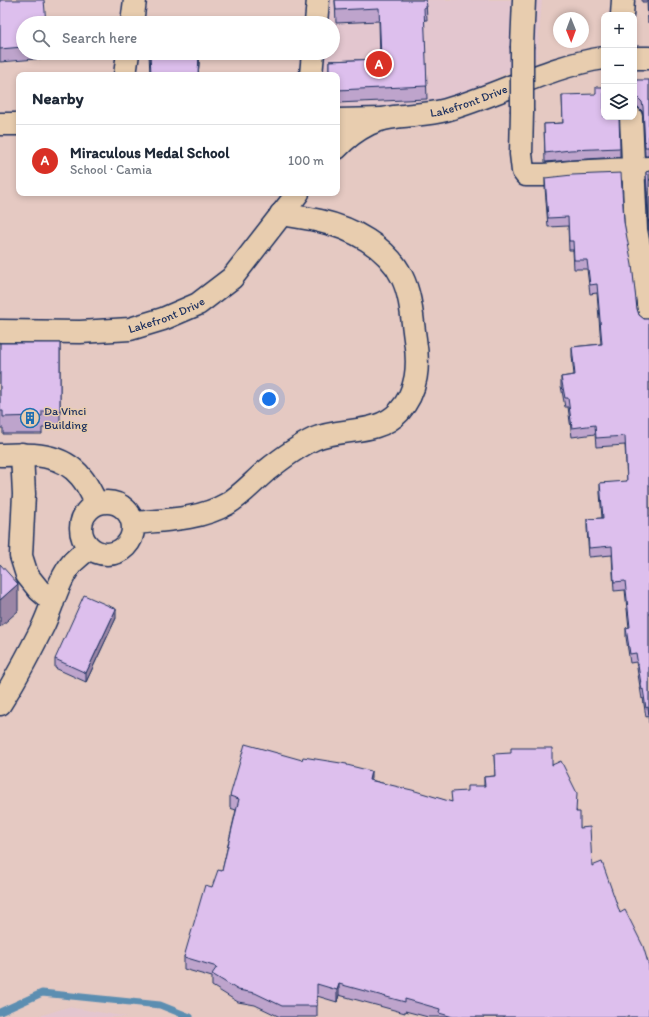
<!DOCTYPE html>
<meta charset="utf-8">
<style>
body{margin:0;font-family:Itim,sans-serif;background:#f6f6f7;color:#1f2937}
.controls{position:absolute;right:12px;top:12px;display:grid;overflow:hidden;border-radius:8px;box-shadow:0 2px 6px #0003}
.controls button{width:36px;height:36px;display:grid;place-items:center;padding:0;border:0;border-bottom:1px solid #e0e1e3;background:#fff;color:#1f2937;font:20px sans-serif}
.compass{position:absolute;left:553px;top:12px;width:36px;height:36px;border-radius:50%;background:#fff;box-shadow:0 2px 6px #0003;rotate:179deg}
.you{position:absolute;left:269px;top:399px;width:14px;height:14px;margin:-10px;border:3px solid #fff;border-radius:50%;background:#1a73e8;box-shadow:0 0 0 6px #1a73e833}
.badge{display:grid;place-items:center;width:26px;height:26px;border-radius:50%;background:#d93025;color:#fff;font-size:13px;font-weight:700}
.pin{position:absolute;translate:-50% -50%;border:2px solid #fff;box-shadow:0 1px 4px #0006}
.list{margin:0;padding:0;list-style:none}
h2{display:flex;justify-content:space-between;align-items:center;height:52px;margin:0;padding:0 16px;font-size:17px}
h2 small{font-size:13px;font-weight:400;color:#747a83}
.list li{display:grid;grid-template-columns:26px 1fr auto;gap:12px;align-items:center;box-sizing:border-box;height:72px;padding:0 16px;border-top:1px solid #e0e1e3}
.list b{display:block;font-size:15px;white-space:nowrap}
.list p{margin:0;font-size:13px;white-space:nowrap;color:#747a83}
.list em{font-size:13px;font-style:normal;color:#747a83}
.icon{flex:none;width:22px;height:22px;fill:none;stroke:currentColor;stroke-width:2;stroke-linecap:round;stroke-linejoin:round}
.map{position:relative;flex:none;width:649px;height:1017px;overflow:hidden}
.search{position:absolute;background:#fff;box-shadow:0 2px 6px #0003;left:16px;top:16px;width:324px;height:44px;display:flex;align-items:center;gap:10px;box-sizing:border-box;padding:0 14px;border-radius:22px;color:#747a83;font-size:15px}
.panel{position:absolute;background:#fff;box-shadow:0 2px 6px #0003;left:16px;top:72px;width:324px;height:124px;border-radius:8px}
.map>svg:first-child{display:block}
</style>
<div class="map">
<svg width="649" height="1017" viewBox="0 0 649 1017">
<rect width="100%" height="100%" fill="#e5c9c2"/>
<filter id="ink" filterUnits="userSpaceOnUse"><feTurbulence type="fractalNoise" baseFrequency=".025" numOctaves="2"/><feDisplacementMap in="SourceGraphic" scale="8" xChannelSelector="R" yChannelSelector="G"/><feConvolveMatrix kernelMatrix="1 2 1 2 8 2 1 2 1" color-interpolation-filters="sRGB"/></filter>
<g filter="url(#ink)">
<!-- built -->
<path fill="#e3c6cf" d="M328 0H542L537 57 486 83 432 104 337 108V75H324L325 53H333V23H327Z
M68 1007 128 1017H36Z"/>
<g fill="none" stroke-linecap="round" stroke-linejoin="round">
<!-- stream -->
<path stroke="#5c8eb1" stroke-width="7" d="M0 1012 42 993 160 1005 190 1017"/>
<defs>
<path id="minor" d="M622 15 623 0
M132 23 135 0
M316 23 318 0
M522 46 524 0
M125 75 128 53
M311 75 313 53
M522 112 521 154 523 171 526 175H545L571 172 649 168
M631 117 636 230 644 272 649 316
M337 120 382 119
M0 124H19
M22 454 24 494 21 556 27 575 39 590 53 602
M0 455C29 454 61 452 81 477 88 485 92 495 97 504
M81 528a26 26 0 1 1 52 0a26 26 0 1 1-52 0Z
M133 523C164 520 199 520 227 504 242 495 253 482 266 471 281 459 297 447 314 439 340 427 377 436 399 412 418 391 419 365 415 339 412 318 411 295 402 277 387 246 351 228 320 221 307 218 294 216 281 214
M0 704C16 679 30 652 43 626 53 605 58 580 73 562 78 557 84 552 90 548"/>
<g id="tertiary">
<path d="M634 58H649"/>
<path id="s1" d="M337 148C346 138 357 130 369 124 392 113 421 117 446 110 499 95 549 66 604 58"/>
<path id="s2" d="M0 331 80 332 130 329 163 319 198 304 232 278 298 193"/>
</g>
</defs>
<!-- minor casing -->
<use href="#minor" stroke="#1b2f5e" stroke-width="25"/>
<!-- tertiary casing -->
<use href="#tertiary" stroke="#1b2f5e" stroke-width="25"/>
<!-- minor -->
<use href="#minor" stroke="#e8cdaf" stroke-width="22"/>
<!-- tertiary -->
<use href="#tertiary" stroke="#e8cdaf" stroke-width="22"/>
<defs>
<path id="minor-bridge" d="M522 112V46"/>
</defs>
<!-- minor-bridge casing -->
<use href="#minor-bridge" stroke="#1b2f5e" stroke-width="25" stroke-linecap="butt"/>
<!-- minor-bridge -->
<use href="#minor-bridge" stroke="#e8cdaf" stroke-width="22"/>
</g>
<!-- wall -->
<path fill="#bea4cc" stroke="#1b2f5e" d="M0 0 23 23V53H48V58L0 62Z
M335 0H426L427 20H424L427 99 337 103V75H329V61L380 59 379 21 336 23Z
M642 0H649V22L648 23 647 2H642Z
M140 53H200L198 75H150L149 54H140Z
M649 80V156H645L643 116 642 111 637 106 634 105V86H636Z
M562 95 620 148V157L570 160 545 162 544 124 563 123Z
M649 171V231L646 181V172Z
M545 178 624 222 637 309 639 315 644 319H649V723L648 716 646 717 643 698 642 699 636 662 630 663 626 637V628H629L625 590 614 591 612 555 589 557 587 528V519L602 518 600 493V483L627 482 625 445 596 447 595 434 572 437 568 407H565L561 386V377L574 375 572 356V347L601 344 597 293 590 294 587 269H574L573 250H569L568 226 548 227 545 187Z
M0 343H60V428H42V434H3V428H0Z
M116 618 86 682 55 668V659Z
M494 754 552 765 577 812 580 828 592 866 620 913 649 966V1017H428L405 1011V1013L339 995 337 1002 317 996V1017H280L255 1005 238 1002 212 986V977L184 969V957L212 887 222 871 236 810 230 808V796L302 760 347 765 371 780 451 802 467 791 484 786V777L495 776Z"/>
<!-- shaded-wall -->
<path fill="#9b86a6" stroke="#1b2f5e" d="M199 53H200L198 75Z
M18 584V611L0 627V600Z
M116 609V618L86 682V673Z
M371 771V782L369 780Z
M339 984V995L337 1002V990Z"/>
<!-- building -->
<path fill="#ddbfed" stroke="#1b2f5e" d="M0 0H44L46 23H23V47L0 49Z
M335 0H426L427 7H424L427 86 337 90V75H329V61L381 59 379 8 336 10Z
M648 0H649V13H648Z
M159 22V23H140Z
M150 53H199L198 75H151Z
M636 80H649V147H645L643 107 642 102 637 97 634 96V86H636Z
M596 87H604V117H619L620 148 570 150 545 153 544 124 563 123 562 95 596 94Z
M649 171V222L646 172Z
M621 173 624 222 632 265 637 309 639 315 644 319H649V714L648 707 646 708 643 689 642 690 636 653 630 654 626 628 630 627 625 581 614 582 612 546 589 548 587 519 603 518 600 483 627 481 625 436 596 438 595 425 572 428 568 398H565L561 377 575 375 572 347 602 344 597 284 590 285 587 260H574L573 241H569L568 217 548 218 545 178 572 175Z
M0 343H60V411H42V416L3 417V411H0Z
M0 564 18 584 0 600Z
M84 595 116 609 86 673 55 659Z
M245 744 302 760 303 757 347 764V765L371 771 369 780 412 790 452 802 451 792 467 791V786H485L484 777 495 776 494 754 511 753V748H552V765L561 761 577 793 576 812H580V828L590 827 592 866 602 862 620 913 625 910 643 946 649 966V1016H643L644 1017H453L439 1013 440 1009 405 999V1002L339 984 337 990 317 984V1006H282L255 993 238 990 212 974 217 967 184 957 205 885 212 887 218 870 222 871 239 799 230 796Z"/>
</g>
<!-- icons -->
<defs>
<symbol id="building-ring" viewBox="-11 -11 22 22"><circle r="9.5" fill="#e8cdaf" stroke="#1f6fb2" stroke-width="1.5"/><path d="M-4-6H4V6H1V3H-1V6H-4ZM-2.5-4.3h1.7v1.8h-1.7ZM.8-4.3h1.7v1.8H.8ZM-2.5-1h1.7V.8h-1.7ZM.8-1h1.7V.8H.8Z" fill="#1f6fb2"/></symbol>
</defs>
<g fill-rule="evenodd">
<use href="#building-ring" x="19" y="407" width="22" height="22"/>
</g>
<g text-anchor="middle" stroke-width="3" stroke-linejoin="round" paint-order="stroke">
<!-- street labels -->
<g font-size="12" fill="#1b2f5e" stroke="#e8cdaf">
<text dy="4" stroke="none"><textPath href="#s1" startOffset="143">Lakefront Drive</textPath></text>
<text dy="4" stroke="none"><textPath href="#s2" startOffset="169">Lakefront Drive</textPath></text>
</g>
<!-- poi labels -->
<g font-size="12" fill="#1b2f5e" stroke="#e8cdaf" text-anchor="start">
<text x="44" y="415">Da Vinci<tspan x="44" dy="14">Building</tspan></text>
</g>
</g>
</svg>
<div class="controls">
<button>+</button>
<button>−</button>
<button><svg class="icon" aria-label="layers" viewBox="0 0 24 24"><path d="M12 4l9 5-9 5-9-5zM3 14l9 5 9-5"/></svg></button>
</div>
<svg class="compass" viewBox="-18 -18 36 36"><path d="M0-13l5 13h-10z" fill="#e53935"/><path d="M0 13l5-13h-10z" fill="#747a83"/></svg>
<div class="you"></div>
<div class="pin badge" style="left:379px;top:64px">A</div>
<div class="search"><svg class="icon" aria-label="search" viewBox="0 0 24 24"><circle cx="10" cy="10" r="6"/><path d="M15 15l6 6"/></svg>Search here</div>
<section class="panel">
<h2>Nearby<small></small></h2>
<ul class="list">
<li><span class="badge">A</span><div><b>Miraculous Medal School</b><p>School · Camia</p></div><em>100 m</em></li>
</ul>
</section>
</div>
